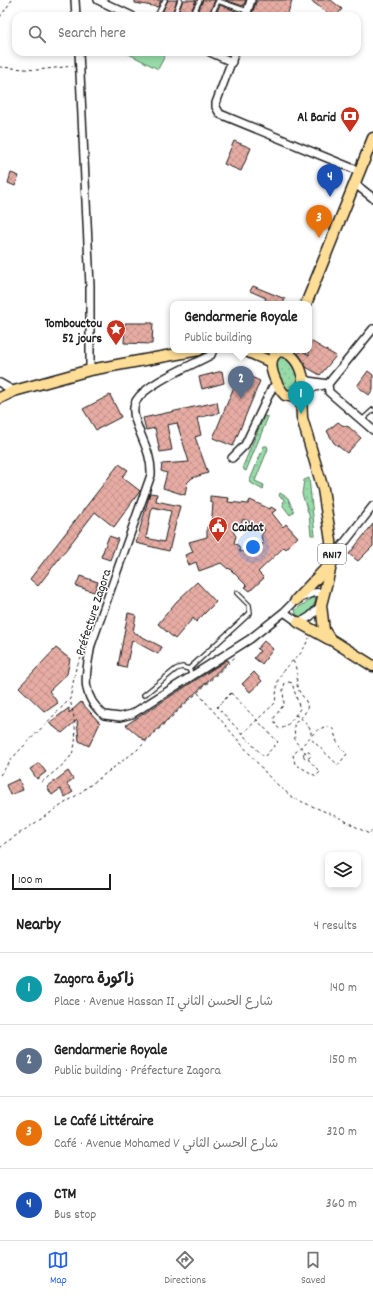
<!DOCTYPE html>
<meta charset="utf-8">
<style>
body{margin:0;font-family:Dekko,"Playpen Sans Arabic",sans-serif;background:#f2f2f2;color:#222}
.controls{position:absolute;right:12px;bottom:12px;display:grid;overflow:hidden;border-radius:8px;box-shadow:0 2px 6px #0003}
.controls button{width:36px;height:36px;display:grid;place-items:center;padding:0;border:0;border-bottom:1px solid #e0e0e0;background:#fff;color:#222;font:20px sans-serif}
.scale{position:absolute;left:12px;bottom:10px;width:99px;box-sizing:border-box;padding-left:4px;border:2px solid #1c1c1c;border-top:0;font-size:11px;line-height:14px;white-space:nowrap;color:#1c1c1c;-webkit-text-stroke:3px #fff;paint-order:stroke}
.you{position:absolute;left:253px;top:547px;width:14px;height:14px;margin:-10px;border:3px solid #fff;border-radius:50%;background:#1a73e8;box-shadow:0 0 0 6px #1a73e833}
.badge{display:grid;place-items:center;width:26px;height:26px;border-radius:50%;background:#2563eb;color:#fff;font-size:13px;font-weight:700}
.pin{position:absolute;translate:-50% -33px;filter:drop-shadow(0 1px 2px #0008)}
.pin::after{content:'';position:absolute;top:21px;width:14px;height:12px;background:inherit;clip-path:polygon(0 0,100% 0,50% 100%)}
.popup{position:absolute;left:170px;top:301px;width:142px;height:52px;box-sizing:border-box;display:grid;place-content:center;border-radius:8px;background:#fff;filter:drop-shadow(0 1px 3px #0005);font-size:13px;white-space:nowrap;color:#767676}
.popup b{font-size:15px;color:#222}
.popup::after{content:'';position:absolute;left:50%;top:100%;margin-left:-8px;border:8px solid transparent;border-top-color:#fff}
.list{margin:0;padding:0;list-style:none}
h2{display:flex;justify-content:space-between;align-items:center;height:52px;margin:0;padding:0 16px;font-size:17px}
h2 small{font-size:13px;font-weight:400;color:#767676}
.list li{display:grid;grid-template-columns:26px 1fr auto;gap:12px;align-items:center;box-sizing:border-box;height:72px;padding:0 16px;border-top:1px solid #e0e0e0}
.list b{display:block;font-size:15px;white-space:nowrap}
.list p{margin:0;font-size:13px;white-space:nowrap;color:#767676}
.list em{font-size:13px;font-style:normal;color:#767676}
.icon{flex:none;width:22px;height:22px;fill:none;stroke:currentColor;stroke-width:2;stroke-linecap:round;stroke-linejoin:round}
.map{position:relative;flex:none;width:373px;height:900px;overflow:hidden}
.search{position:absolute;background:#fff;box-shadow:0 2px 6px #0003;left:12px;right:12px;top:12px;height:44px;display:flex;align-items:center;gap:10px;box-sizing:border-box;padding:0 14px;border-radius:12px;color:#767676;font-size:15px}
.sheet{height:340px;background:#fff}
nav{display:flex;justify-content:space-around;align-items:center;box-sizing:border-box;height:56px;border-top:1px solid #e0e0e0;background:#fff;font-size:11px;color:#767676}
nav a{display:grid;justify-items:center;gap:2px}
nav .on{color:#2563eb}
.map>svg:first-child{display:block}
</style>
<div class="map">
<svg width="373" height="900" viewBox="0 0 373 900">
<defs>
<pattern id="park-dots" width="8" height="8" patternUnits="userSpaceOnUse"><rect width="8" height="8" fill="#97dca8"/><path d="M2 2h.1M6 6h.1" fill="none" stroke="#82bc90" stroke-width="1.8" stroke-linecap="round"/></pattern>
<pattern id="building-cross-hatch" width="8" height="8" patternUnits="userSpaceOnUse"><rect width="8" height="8" fill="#e6aca3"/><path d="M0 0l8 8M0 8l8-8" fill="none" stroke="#c5938c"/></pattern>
</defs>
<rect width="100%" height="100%" fill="#fff"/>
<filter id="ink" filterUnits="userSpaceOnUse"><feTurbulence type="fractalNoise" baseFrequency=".025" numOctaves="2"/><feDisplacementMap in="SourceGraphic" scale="8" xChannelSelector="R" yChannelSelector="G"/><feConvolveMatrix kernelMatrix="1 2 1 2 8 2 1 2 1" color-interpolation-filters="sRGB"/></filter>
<g filter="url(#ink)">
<!-- grass -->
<path fill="#97dca8" stroke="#5a7c62" d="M125 52H167L158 69Z
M313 598 316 599C315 606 308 612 303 617L297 616 295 610Z"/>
<!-- park -->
<path fill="url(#park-dots)" stroke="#5a7c62" d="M278 356 288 357 296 371 299 386 296 392H289C281 384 272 367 278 356Z
M264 416 268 417 246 471 244 470 243 466Z
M264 446H267L268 449 255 481 264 485 263 490 251 483 250 480Z
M309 478 315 535H311L309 515 302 494 304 480Z
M280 493 288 498 294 512 290 515 283 506 284 499 279 496Z"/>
<!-- building -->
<path fill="url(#building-cross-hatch)" stroke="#1c1c1c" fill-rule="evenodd" d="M135 0H161L158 7 135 3Z
M168 0H177L171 16H164L161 15Z
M183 0H196L189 16H177Z
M203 0H215L208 16H196Z
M225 0H246L243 6Z
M257 0H292L287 16H251Z
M310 0H331L342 9 336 16H332Z
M220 5 241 13 240 16H215Z
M234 141 251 148 241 171 224 164Z
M11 173 19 176 15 186 8 183Z
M253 286 285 299 283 304H263L266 298 250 291Z
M125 323H153L152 344 124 343Z
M309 340 336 356 320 375 306 367 298 354 301 350 309 355Z
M222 371 224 383 202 389 199 377Z
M368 371 373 375V389L369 395 357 386Z
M240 372 260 381 233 446 213 438Z
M110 395 121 417 96 430 83 409Z
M217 402 219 413 197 418 201 435 195 437 208 473 192 478 187 483 185 495 163 488 167 473 161 471 162 464 189 462 177 423 167 425 172 450 160 452 155 428 146 430 143 418Z
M338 422 342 425 349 427 361 438 347 453 334 443 327 431Z
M119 464 128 470 122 477 140 491 114 527 95 512 38 586 30 579Z
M150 493 157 494 156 501 180 506 169 551 136 543ZM152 507 171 511 164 542 146 538Z
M210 496 229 498 228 502 248 504 250 500 270 509 271 507 276 510 272 513 283 527 286 524 298 537 286 549 284 547 258 572 264 578 250 591 245 587 247 586 229 568 228 569 221 563 199 571 196 562 189 565 185 555 193 552 189 542 207 537V527L211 528 213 503 210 502ZM243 519 265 530 261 536 263 544 256 546 254 553 250 550 240 552 239 546 234 543 236 536 232 530 240 527Z
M373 524V546L358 561 349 554Z
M109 536 118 539 110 560 101 557Z
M80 576 98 582 94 592 76 586Z
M197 582 216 602 196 622 193 618 175 639 158 624 176 602Z
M128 613 136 615 133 632 162 647 158 654 132 640 126 668 118 666Z
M264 641 273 649 262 664 254 658 260 651 257 649Z
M56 648 70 659 67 674 49 691 58 703 45 712 19 687Z
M227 660 229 661 145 741 126 725Z
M254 672 262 681 250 692 242 684Z
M81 702 100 723 89 746 79 741 77 720 62 733 49 723 69 708V713Z
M39 763 46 772 37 779 30 769Z
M68 771 73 779 67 784 73 792 65 797 60 789 52 795 47 787Z
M19 779 23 790 10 795 6 785Z"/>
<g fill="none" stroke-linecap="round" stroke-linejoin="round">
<defs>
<path id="service" d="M218 1 247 11
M157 16 165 0
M174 16 180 0
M192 16 200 0
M211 16 218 1
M362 420 373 410
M192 675 189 669 191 667 250 613 249 605 237 593
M144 695 176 669 182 667 189 669"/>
<path id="minor" d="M75 0 76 16
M98 0 132 16
M246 16 251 0
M79 52 90 286V370
M210 52 232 62
M235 52 216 103V107L220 114 359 171
M354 183 373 198
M213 350 211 355C193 365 146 383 136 401 132 408 134 416 136 422 142 440 152 455 151 475L91 645C86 673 79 694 104 715L120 717 132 714 250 639 284 612 296 600 312 593 324 592
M302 377 308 381 328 384
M0 383 14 391
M328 384 373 329
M328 384 329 392 373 430
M303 390 324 385
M232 458 245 445 272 388 278 384
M332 554 338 551 373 506
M284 612 298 622C309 620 314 613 321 605"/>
<path id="primary" d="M306 304 373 138
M244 350 271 362
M278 352C297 347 313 389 296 397L285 395C278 388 269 370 272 360 273 355 277 353 280 350
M301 393 302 418 323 489 331 541 332 562 321 605 324 630 330 639 373 666
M0 398 14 391 90 370 199 350
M296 600 330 564
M298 622 329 639"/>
</defs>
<!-- service casing -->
<use href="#service" stroke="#1c1c1c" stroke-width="6"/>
<!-- minor casing -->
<use href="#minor" stroke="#1c1c1c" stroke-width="10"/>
<!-- primary casing -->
<use href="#primary" stroke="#1c1c1c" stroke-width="13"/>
<!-- path -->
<path stroke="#1c1c1c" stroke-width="1" stroke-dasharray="3 3" stroke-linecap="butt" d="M0 17 12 0
M0 67 37 70 73 66
M293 661C299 671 295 679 298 689 301 696 309 701 307 709 305 715 298 720 294 724L295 741 306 753
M289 682 292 683 300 709C293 717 290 726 280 729L276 726 274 718 284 704 283 689 285 683Z
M198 693 271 779 293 798 340 818 369 834 373 829
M231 693 278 742 264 757 217 707Z
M295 715 300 717 311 730V736
M242 734 275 703 278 680 285 668 302 652 309 638
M303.5 755a3.5 3.5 0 1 1 7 0a3.5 3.5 0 1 1-7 0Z
M308 759 320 772 316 776 295 764 293 755 316 731 326 726 333 729 338 745 347 754 338 765 310 738
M0 775 16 754 70 699 76 668 81 658
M42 782C51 774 63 766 70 757 80 743 74 715 70 700
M0 848 5 843 77 795 137 750 235 657"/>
<!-- service -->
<use href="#service" stroke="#fff" stroke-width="3.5"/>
<!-- minor -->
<use href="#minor" stroke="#fff" stroke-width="7"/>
<!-- primary -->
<use href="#primary" stroke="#fedd96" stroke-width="10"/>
</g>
</g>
<!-- icons -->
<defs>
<symbol id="bank-pin" viewBox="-11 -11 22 30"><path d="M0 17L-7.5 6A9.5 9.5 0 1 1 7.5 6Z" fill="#c8321e" stroke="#fff"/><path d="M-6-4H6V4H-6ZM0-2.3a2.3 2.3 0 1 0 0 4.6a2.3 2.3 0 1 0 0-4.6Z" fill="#fff"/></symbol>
<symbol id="sight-pin" viewBox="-11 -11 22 30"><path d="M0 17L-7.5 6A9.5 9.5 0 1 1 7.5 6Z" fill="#c8321e" stroke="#fff"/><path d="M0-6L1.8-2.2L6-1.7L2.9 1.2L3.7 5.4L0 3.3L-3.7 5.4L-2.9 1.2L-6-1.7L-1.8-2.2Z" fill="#fff"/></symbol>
<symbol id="civic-pin" viewBox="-11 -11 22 30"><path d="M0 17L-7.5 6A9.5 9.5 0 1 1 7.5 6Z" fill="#c8321e" stroke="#fff"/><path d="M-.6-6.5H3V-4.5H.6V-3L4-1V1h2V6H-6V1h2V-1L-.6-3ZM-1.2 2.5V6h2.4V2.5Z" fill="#fff"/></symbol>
</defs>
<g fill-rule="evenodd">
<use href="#bank-pin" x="339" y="105" width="22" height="30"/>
<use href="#sight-pin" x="105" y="318" width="22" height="30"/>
<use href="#civic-pin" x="207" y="515" width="22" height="30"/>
</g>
<g text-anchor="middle" stroke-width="3" stroke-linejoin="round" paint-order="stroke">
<!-- shield labels -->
<rect fill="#fff" stroke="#606060" stroke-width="1" x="318" y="544" width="28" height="20" rx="3"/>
<g font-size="12" font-weight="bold" fill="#1c1c1c">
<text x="332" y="558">RN17</text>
</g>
<!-- poi labels -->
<g font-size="13" font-weight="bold" fill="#1c1c1c" stroke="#fff" text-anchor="end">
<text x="336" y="121">Al Barid</text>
<text x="102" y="327">Tombouctou<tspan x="102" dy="15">52 jours</tspan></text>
<text x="232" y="531" text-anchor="start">Caidat</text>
</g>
<!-- street labels -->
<g font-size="13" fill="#1c1c1c" stroke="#fff">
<text transform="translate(92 612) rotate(-72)" y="5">Préfecture Zagora</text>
</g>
</g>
</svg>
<div class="controls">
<button><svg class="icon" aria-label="layers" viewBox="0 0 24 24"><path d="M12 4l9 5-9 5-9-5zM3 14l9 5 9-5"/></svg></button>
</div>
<div class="scale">100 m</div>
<div class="you"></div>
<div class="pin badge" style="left:301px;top:414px;background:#0f9aa8">1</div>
<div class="pin badge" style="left:241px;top:399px;background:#5c6f8a">2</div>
<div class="popup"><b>Gendarmerie Royale</b>Public building</div>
<div class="pin badge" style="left:319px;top:238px;background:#e8710a">3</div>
<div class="pin badge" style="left:330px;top:197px;background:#1a4fb4">4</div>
<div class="search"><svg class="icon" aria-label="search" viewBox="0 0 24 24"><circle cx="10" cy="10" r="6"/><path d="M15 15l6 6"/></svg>Search here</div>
</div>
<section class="sheet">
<h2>Nearby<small>4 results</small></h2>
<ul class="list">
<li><span class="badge" style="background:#0f9aa8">1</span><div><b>Zagora زاكورة</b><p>Place · Avenue Hassan II شارع الحسن الثاني</p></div><em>140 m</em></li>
<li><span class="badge" style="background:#5c6f8a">2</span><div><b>Gendarmerie Royale</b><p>Public building · Préfecture Zagora</p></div><em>150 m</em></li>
<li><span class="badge" style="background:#e8710a">3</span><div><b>Le Café Littéraire</b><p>Café · Avenue Mohamed V شارع الحسن الثاني</p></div><em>320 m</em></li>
<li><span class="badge" style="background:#1a4fb4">4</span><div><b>CTM</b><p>Bus stop</p></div><em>360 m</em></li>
</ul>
</section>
<nav>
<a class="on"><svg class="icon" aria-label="map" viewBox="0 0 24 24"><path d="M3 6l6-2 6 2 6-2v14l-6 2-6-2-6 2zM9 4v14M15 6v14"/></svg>Map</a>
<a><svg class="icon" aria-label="directions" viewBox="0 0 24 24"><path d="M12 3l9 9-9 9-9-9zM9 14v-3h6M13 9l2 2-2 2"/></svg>Directions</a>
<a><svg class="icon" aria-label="saved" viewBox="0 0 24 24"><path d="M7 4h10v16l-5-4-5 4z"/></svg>Saved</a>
</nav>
